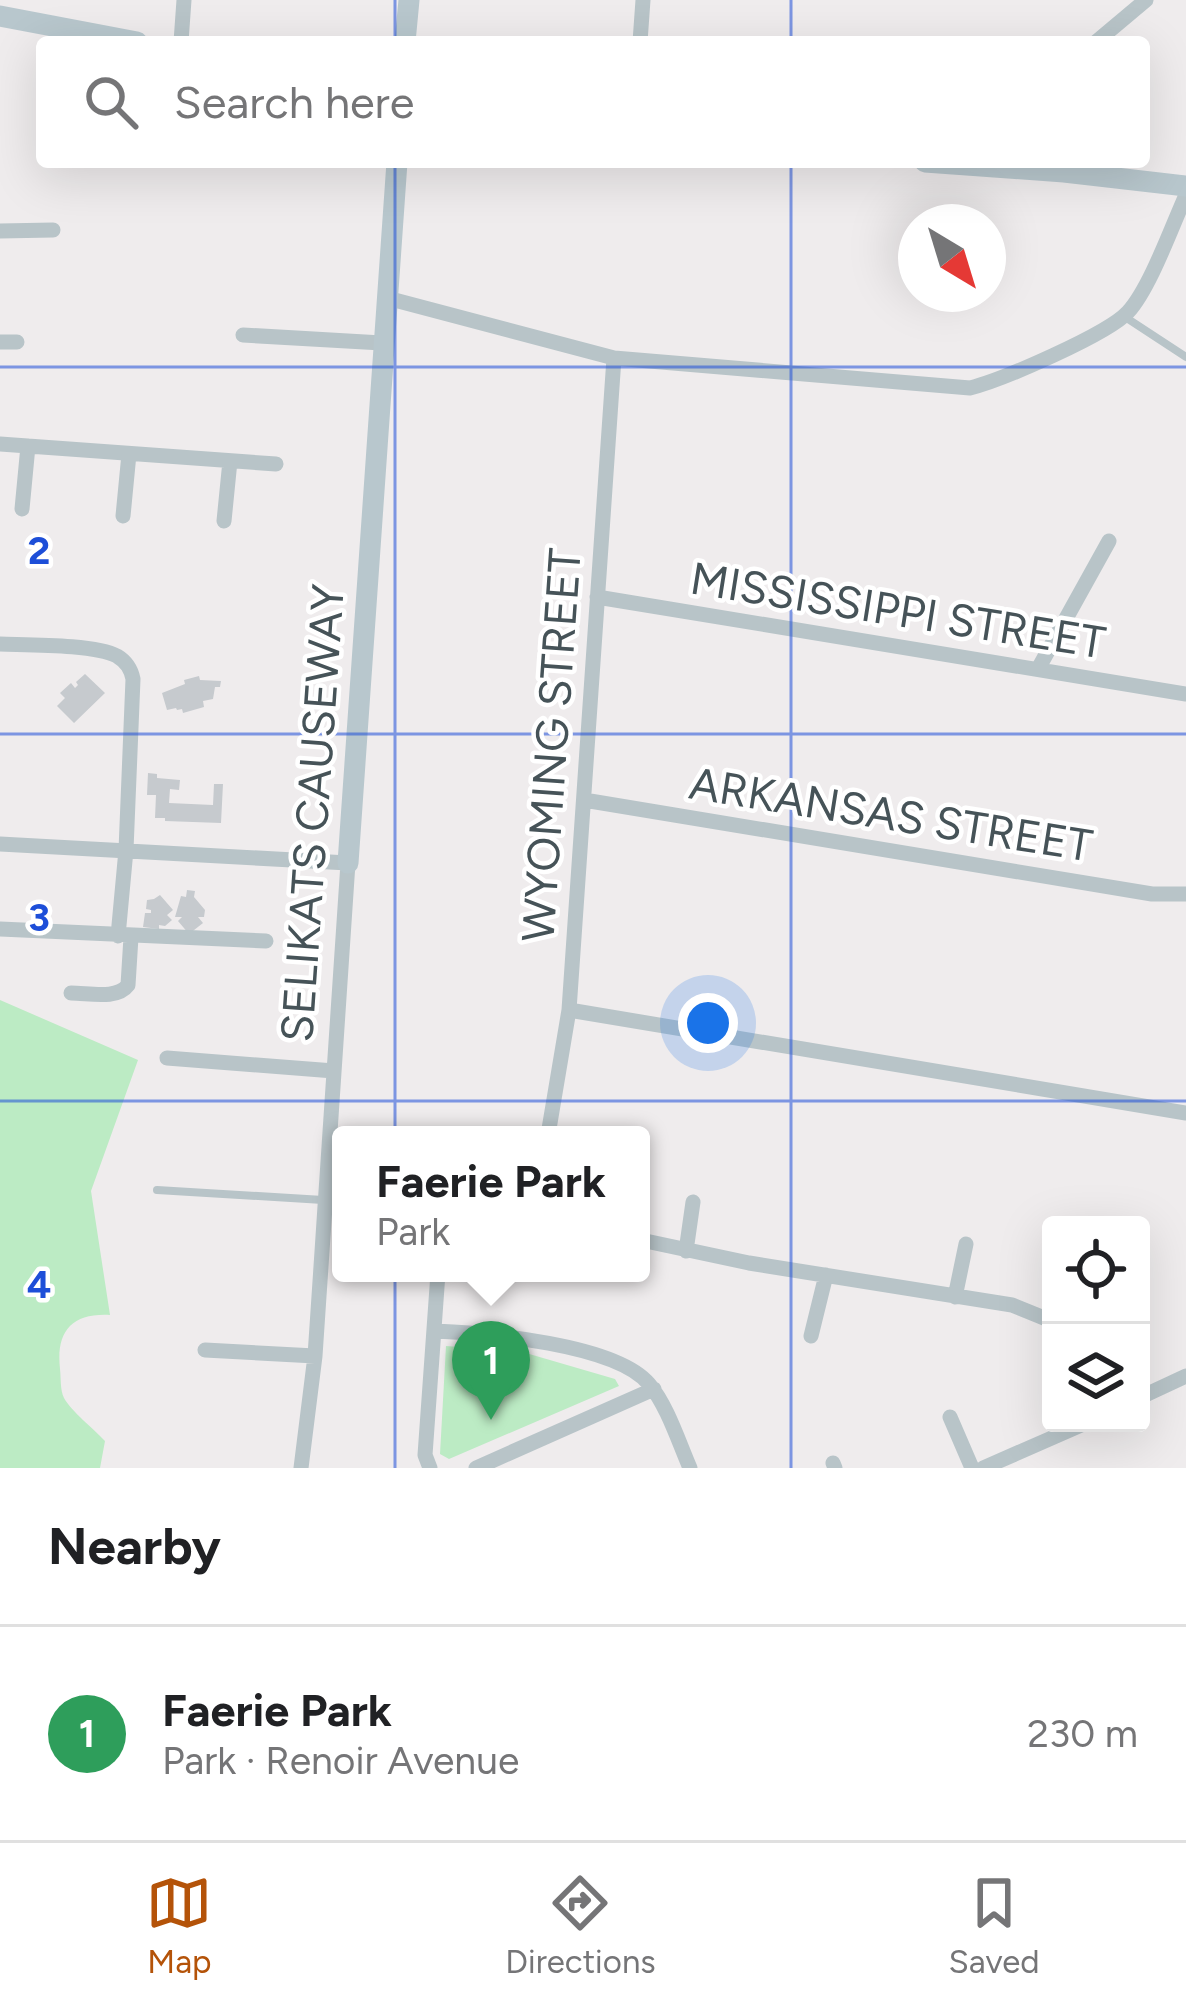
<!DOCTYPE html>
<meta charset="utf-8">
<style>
body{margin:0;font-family:Figtree,sans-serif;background:#f6f6f6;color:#202124}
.controls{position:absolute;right:36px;bottom:36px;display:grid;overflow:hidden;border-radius:12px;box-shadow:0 12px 48px #0002}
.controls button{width:108px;height:108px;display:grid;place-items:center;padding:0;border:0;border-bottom:3px solid #e0e0e0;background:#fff;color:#202124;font:60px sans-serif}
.compass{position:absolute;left:898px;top:204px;width:108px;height:108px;border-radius:50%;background:#fff;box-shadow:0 12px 48px #0002;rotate:142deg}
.you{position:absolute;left:708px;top:1023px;width:42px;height:42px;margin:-30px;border:9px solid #fff;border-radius:50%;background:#1a73e8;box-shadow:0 0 0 18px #1a73e833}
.badge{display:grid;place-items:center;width:78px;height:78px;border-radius:50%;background:#b45309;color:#fff;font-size:39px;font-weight:700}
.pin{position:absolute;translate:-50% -99px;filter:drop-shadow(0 3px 6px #0008)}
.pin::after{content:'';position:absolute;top:63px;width:42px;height:36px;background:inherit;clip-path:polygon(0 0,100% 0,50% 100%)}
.popup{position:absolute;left:332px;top:1126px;width:318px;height:156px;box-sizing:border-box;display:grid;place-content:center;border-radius:12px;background:#fff;filter:drop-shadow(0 3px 9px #0005);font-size:39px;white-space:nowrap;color:#757577}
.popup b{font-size:45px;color:#202124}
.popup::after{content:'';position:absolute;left:50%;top:100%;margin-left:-24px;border:24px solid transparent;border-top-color:#fff}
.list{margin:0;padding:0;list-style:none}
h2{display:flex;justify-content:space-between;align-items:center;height:156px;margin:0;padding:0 48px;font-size:51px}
h2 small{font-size:39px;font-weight:400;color:#757577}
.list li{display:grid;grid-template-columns:78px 1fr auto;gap:36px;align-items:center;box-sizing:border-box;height:216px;padding:0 48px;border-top:3px solid #e0e0e0}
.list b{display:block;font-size:45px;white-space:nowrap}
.list p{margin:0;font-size:39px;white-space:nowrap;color:#757577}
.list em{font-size:39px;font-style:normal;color:#757577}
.icon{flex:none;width:66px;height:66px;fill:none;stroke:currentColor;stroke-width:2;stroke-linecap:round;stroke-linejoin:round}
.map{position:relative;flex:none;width:1186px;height:1468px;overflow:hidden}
.search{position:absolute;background:#fff;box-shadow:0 12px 48px #0002;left:36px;right:36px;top:36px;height:132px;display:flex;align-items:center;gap:30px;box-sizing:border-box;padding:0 42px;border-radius:12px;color:#757577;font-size:45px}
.sheet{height:372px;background:#fff}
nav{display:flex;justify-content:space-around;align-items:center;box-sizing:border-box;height:168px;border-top:3px solid #e0e0e0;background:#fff;font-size:33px;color:#757577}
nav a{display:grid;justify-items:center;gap:6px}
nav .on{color:#b45309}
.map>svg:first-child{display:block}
</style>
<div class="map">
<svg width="1186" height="1468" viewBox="0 0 1186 1468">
<rect width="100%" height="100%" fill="#efeced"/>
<!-- green -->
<path fill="#bcebc4" d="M0 1000 138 1060 91 1191 110 1315C71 1313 56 1332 60 1369 61 1377 60 1390 64 1398 71 1411 94 1429 105 1441L100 1468H0Z
M446 1346 519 1351 615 1379 619 1386 449 1459 440 1454Z"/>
<!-- building -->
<path fill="#c6cace" d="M85 674 105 693 74 723 57 706 65 698 60 693 71 683 75 688 78 685 76 682Z
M199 676 200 680 221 681 220 687H215L213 699 203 701 204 707 183 713 182 709 177 710 176 708 167 710 162 693 185 684 184 680Z
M148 773 157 774V778L180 780 179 790 170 789 169 803 213 805 214 784H223L221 823 165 821V818H155L156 795H147Z
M187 890 195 891 194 897 205 910 204 917H198L203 923 189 934 178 921 182 917H175L181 896 186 897Z
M160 895 173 910 167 915 172 920 165 926 159 925V929L143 927 145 913H151V910L146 909 147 900 154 899Z"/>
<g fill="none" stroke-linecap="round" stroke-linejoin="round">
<!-- lane -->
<path stroke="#b8c4c8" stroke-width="8" d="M1125 317 1186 357
M157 1190 323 1200"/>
<!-- street -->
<path stroke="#b8c4c8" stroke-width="15" d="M181 42 184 0
M640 42 643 0
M1096 42 1146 0
M0 231 53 230
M387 298 614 358 970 388C1002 380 1108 334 1128 312 1150 288 1172 226 1186 195
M243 335 382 343
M0 342H17
M0 444 276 464
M22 509 28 446
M123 516 129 454
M224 521 230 461
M597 597 1186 694
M0 644C28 645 95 644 117 656 127 662 131 669 133 679L126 850 118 936
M1038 669 1109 541
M584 800 1152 894H1186
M0 844 348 863 315 1356 301 1468
M0 929 266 941
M71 993C89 993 117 1000 128 985L131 937
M569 1010 1186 1113
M167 1058 334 1071
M548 1135 569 1010 614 358
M641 1240 749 1263 1012 1305 1049 1320 1051 1324
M686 1251 693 1202
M955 1297 966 1244
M434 1331C486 1333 616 1344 649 1384 667 1405 679 1443 690 1468
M811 1336 826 1275
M205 1350 315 1356
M1141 1397 1186 1376
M950 1417 972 1468
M833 1463 835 1468
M430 1468 425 1455 438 1273
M476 1468 654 1389
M983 1468 1086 1423"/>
<!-- secondary -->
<path stroke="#b8c7cd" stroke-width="21" d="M0 16 137 42
M405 42 409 0
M925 162 1064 172 1186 186
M348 863 397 162"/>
</g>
<!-- grid -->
<path fill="none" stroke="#1d4ed8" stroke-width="3" stroke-opacity="0.55" d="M395 0V42M791 0V42M395 162V1468M791 162V1468M0 367H1186M0 734H1186M0 1101H1186"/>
<g text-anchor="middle" stroke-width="9" stroke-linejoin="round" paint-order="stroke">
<!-- street labels -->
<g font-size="45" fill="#465358" stroke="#fff">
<text transform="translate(898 610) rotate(9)" y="16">MISSISSIPPI STREET</text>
<text transform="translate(551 745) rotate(-86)" y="16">WYOMING STREET</text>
<text transform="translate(312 813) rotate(-86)" y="16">SELIKATS CAUSEWAY</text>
<text transform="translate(891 814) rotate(9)" y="16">ARKANSAS STREET</text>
</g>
</g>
<g font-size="39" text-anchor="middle" font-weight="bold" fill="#1d4ed8" stroke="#fff" stroke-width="9" stroke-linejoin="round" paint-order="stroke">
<text x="39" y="564">2</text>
<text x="39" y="931">3</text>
<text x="39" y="1298">4</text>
</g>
</svg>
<div class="controls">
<button><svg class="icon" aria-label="locate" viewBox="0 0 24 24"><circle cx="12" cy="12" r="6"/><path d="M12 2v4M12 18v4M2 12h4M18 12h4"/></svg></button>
<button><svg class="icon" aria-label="layers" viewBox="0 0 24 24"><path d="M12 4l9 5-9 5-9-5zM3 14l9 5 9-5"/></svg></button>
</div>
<svg class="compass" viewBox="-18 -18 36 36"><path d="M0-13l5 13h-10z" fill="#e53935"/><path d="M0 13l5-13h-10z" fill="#757577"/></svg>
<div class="you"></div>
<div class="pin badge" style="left:491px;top:1420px;background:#2e9e5b">1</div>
<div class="popup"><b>Faerie Park</b>Park</div>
<div class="search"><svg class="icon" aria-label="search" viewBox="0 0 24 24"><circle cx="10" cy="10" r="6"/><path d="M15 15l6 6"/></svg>Search here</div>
</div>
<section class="sheet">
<h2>Nearby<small></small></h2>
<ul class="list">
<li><span class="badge" style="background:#2e9e5b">1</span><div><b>Faerie Park</b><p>Park · Renoir Avenue</p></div><em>230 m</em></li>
</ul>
</section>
<nav>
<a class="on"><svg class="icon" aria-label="map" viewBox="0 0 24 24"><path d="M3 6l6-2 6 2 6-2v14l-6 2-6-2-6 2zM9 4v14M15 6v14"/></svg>Map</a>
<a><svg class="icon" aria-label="directions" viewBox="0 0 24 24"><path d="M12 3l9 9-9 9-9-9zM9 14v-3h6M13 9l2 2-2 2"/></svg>Directions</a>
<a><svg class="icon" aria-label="saved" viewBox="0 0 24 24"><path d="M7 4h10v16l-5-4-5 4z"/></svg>Saved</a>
</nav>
